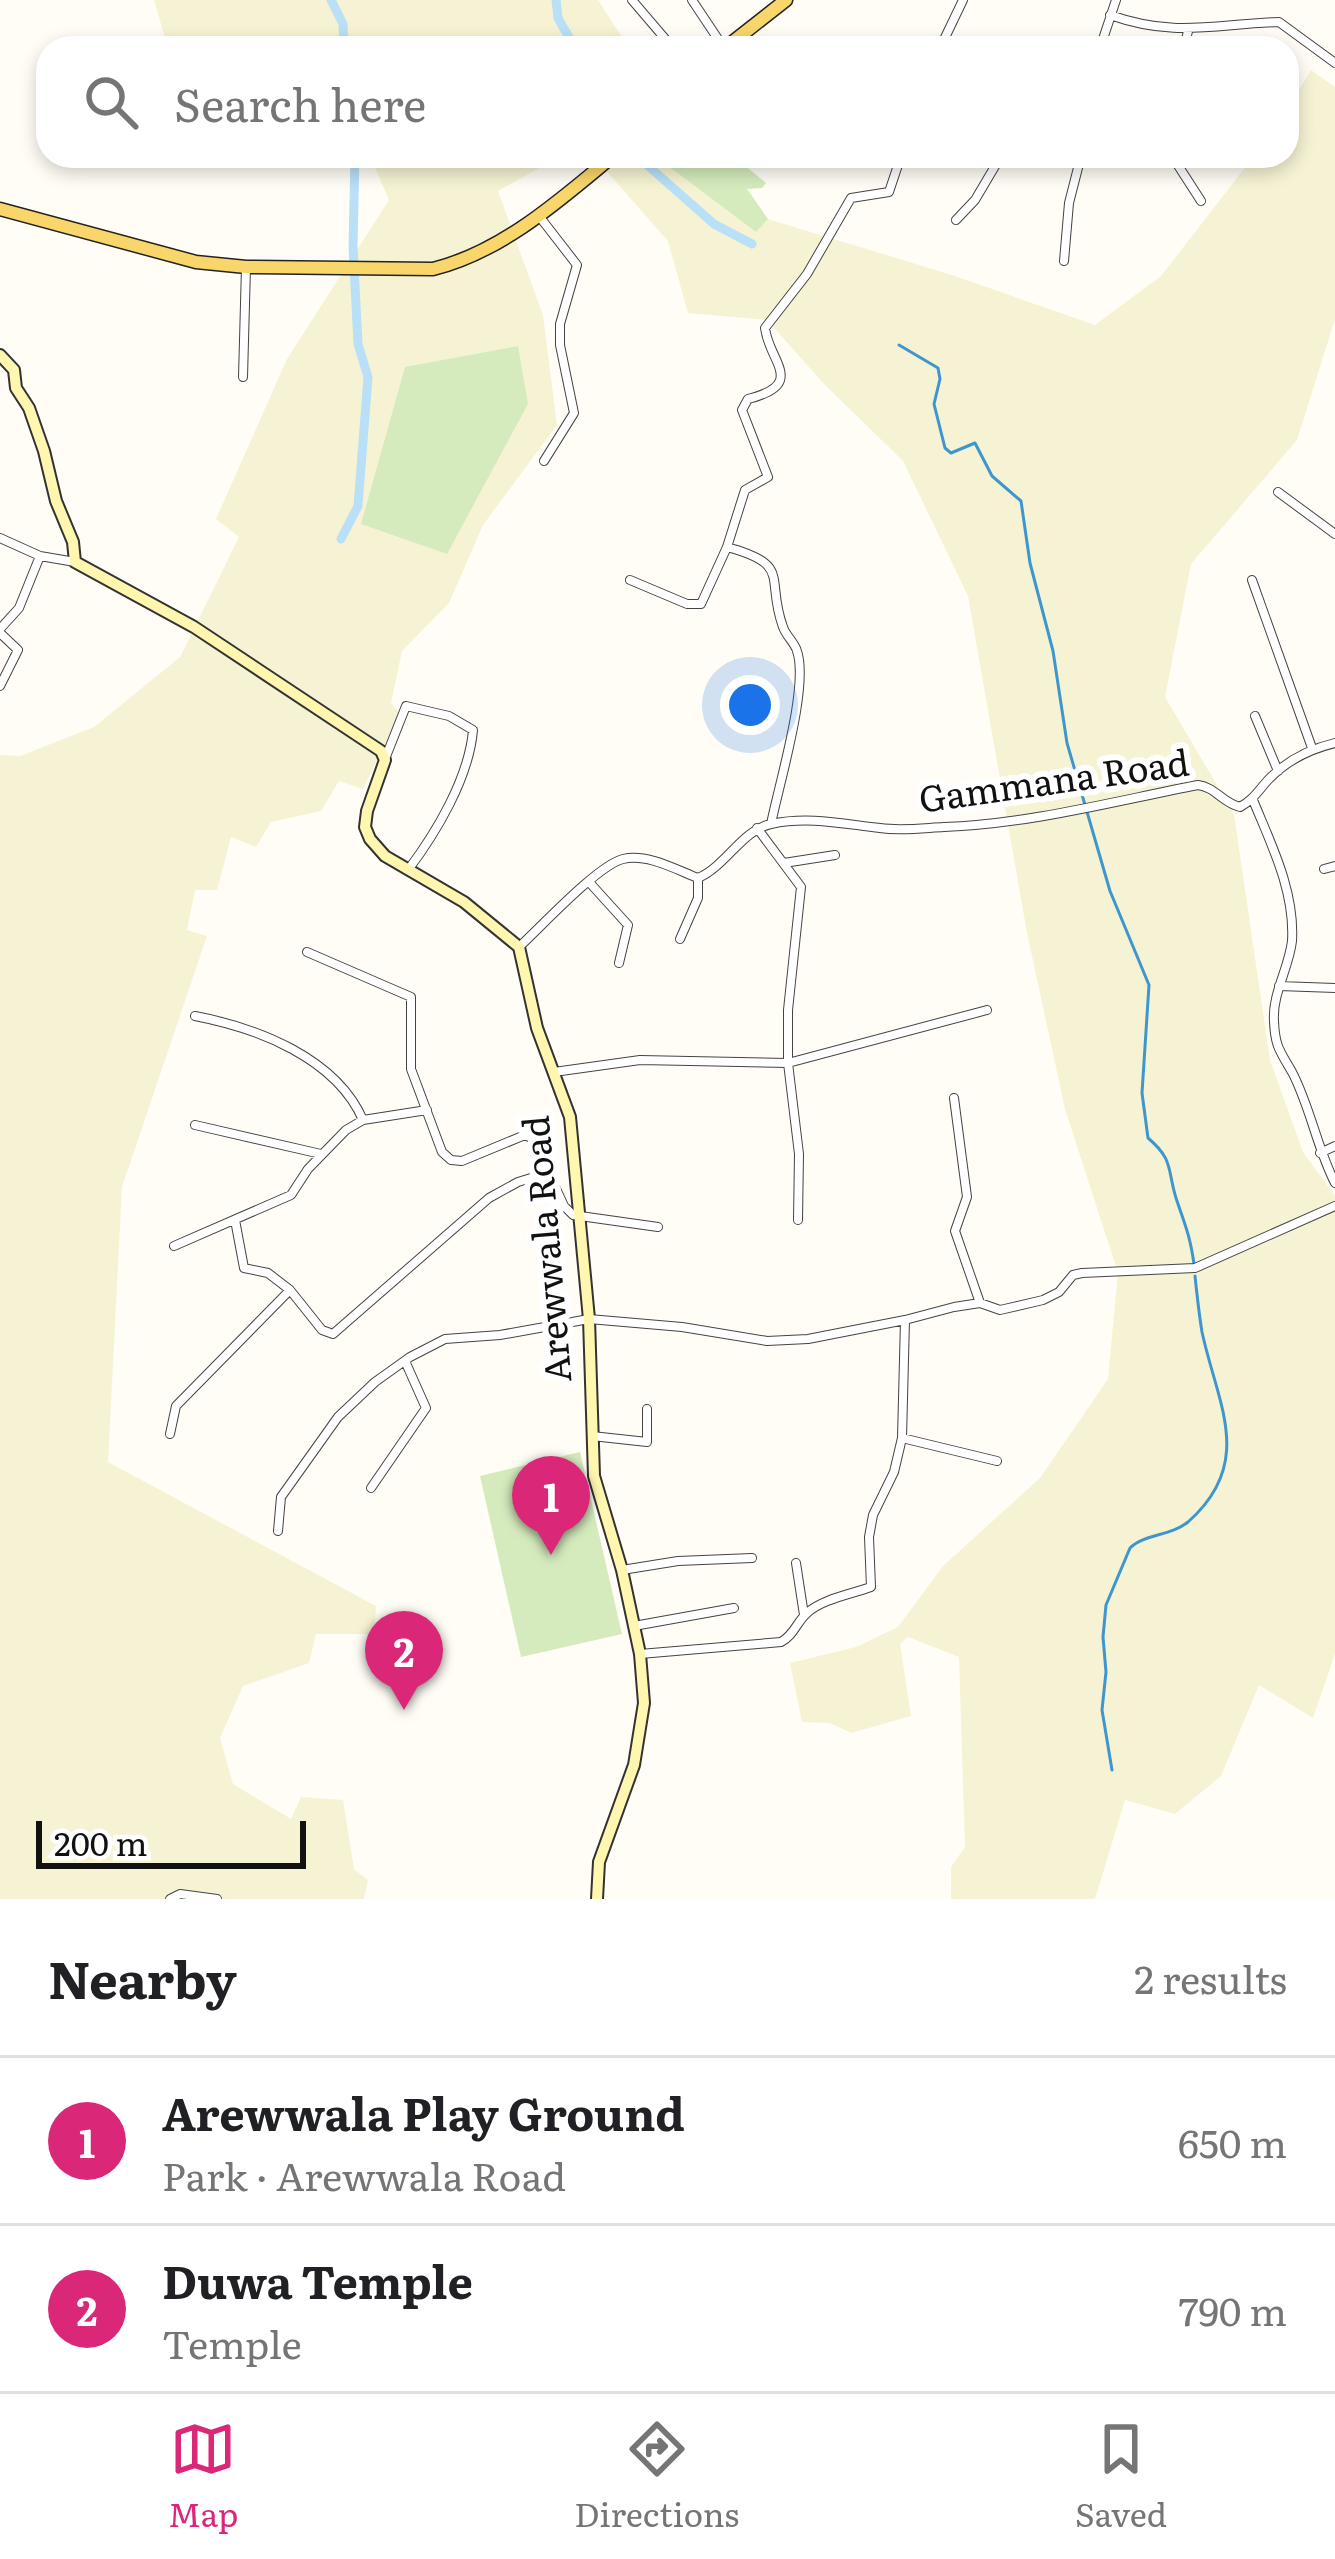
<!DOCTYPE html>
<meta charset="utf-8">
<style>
body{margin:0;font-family:Literata,serif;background:#f2f2f2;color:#202124}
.scale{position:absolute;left:36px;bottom:30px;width:270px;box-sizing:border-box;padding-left:12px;border:6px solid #111;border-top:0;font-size:33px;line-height:42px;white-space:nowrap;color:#111;-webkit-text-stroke:9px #fff;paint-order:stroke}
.you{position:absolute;left:750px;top:705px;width:42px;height:42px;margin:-30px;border:9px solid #fff;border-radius:50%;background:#1a73e8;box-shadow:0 0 0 18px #1a73e833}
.badge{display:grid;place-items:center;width:78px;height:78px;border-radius:50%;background:#db2777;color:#fff;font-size:39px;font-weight:700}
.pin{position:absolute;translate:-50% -99px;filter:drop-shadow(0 3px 6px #0008)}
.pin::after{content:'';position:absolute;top:63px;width:42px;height:36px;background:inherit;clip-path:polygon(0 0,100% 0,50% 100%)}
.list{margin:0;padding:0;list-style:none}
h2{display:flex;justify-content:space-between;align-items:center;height:156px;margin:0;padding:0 48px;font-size:51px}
h2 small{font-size:39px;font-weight:400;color:#757577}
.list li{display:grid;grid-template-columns:78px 1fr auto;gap:36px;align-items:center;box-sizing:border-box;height:168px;padding:0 48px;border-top:3px solid #e0e0e0}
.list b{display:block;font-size:45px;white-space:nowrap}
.list p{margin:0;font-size:39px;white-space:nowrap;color:#757577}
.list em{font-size:39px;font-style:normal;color:#757577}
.icon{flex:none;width:66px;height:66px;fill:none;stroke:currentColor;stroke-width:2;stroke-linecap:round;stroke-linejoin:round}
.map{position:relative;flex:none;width:1335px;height:1899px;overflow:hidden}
.search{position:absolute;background:#fff;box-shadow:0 6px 18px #0003;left:36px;right:36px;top:36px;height:132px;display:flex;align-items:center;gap:30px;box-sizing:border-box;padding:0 42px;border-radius:36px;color:#757577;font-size:45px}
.sheet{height:492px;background:#fff}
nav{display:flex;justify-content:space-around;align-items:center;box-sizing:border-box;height:168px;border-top:3px solid #e0e0e0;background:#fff;font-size:33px;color:#757577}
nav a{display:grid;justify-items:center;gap:6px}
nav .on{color:#db2777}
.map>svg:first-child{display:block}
</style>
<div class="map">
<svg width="1335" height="1899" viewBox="0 0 1335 1899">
<rect width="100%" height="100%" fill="#fffdf5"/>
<!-- farmland -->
<path fill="#f6f3d4" d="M154 0H598L629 48 167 45Z
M1311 70 1335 87V319L1297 440 1191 564 1165 697 1234 814 1270 1060 1303 1152 1335 1196V1654L1313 1718 1259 1685 1221 1776 1175 1814 1125 1800 1095 1899H951V1867L965 1847 959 1657 908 1637 900 1644 911 1716 851 1733 830 1723 802 1722 790 1663 856 1647 898 1627 943 1566 1040 1478 1108 1379 1118 1273 1065 1109 1027 933 968 596 903 461 824 384 767 320 688 313 668 241 593 156H693L722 205 952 275 1095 325 1161 276 1254 156H1287V110Z
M370 156H561L498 191 543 315 557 425 483 525 449 603 402 651 391 703 400 714 363 789 339 781 321 811 271 822 256 847 231 837 217 890H195L187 930 207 936 122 1187 108 1462 376 1606 374 1634H316L309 1663 243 1686 220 1738 233 1784 291 1819 301 1797 343 1800 354 1869 368 1880 364 1899H0V755L20 756 94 727 180 657 239 537 216 519 287 359 389 200Z"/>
<!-- green -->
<path fill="#d5ebbd" d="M655 156H733L766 183 762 188 747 189 768 219 756 232Z
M518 346 528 404 447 554 361 524 405 367Z
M580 1452 622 1634 521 1657 480 1476Z"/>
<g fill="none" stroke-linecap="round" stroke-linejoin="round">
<!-- stream -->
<path stroke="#3f96cf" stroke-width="3" d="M899 345 938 368 940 379 934 404 945 448 951 453 975 443 992 476 1021 501 1030 563 1053 651 1067 743 1110 891 1149 985 1142 1093 1148 1138C1174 1160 1167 1169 1176 1198 1185 1225 1190 1235 1194 1264
M1112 1770 1102 1710 1106 1672 1103 1637 1106 1605 1130 1548C1144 1534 1171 1536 1188 1522 1256 1462 1217 1403 1202 1332 1199 1314 1197 1295 1195 1276"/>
<!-- canal -->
<path stroke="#b9e0f7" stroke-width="9" d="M331 0 343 24 344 48
M556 0 558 18 575 48
M637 156 714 224 752 244
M341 539 358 506 368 377 358 344 353 246 355 156"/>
<defs>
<path id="street" d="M632 0 673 48
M692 0 724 48
M1110 15C1175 38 1214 24 1279 22L1335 63
M940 48 963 0
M1100 48 1116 0
M1184 48 1188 31
M1172 156 1201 201
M539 216 577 265 560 324V345L574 413 544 461
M956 220 975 200 1001 156
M1064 261 1069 203 1081 156
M243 377 246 267
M1278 492 1335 534
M0 538 40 556 75 562
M727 547C793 565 765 578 783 627 786 636 795 643 797 651 809 686 779 784 771 824
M630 580 687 604H701L727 547 745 490 768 477 742 410 748 399C807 384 769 362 765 328L807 274 851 198 889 192 901 156
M1252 580 1312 748
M0 629 19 608 40 556
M0 633 18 650 0 686
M1255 716 1278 771
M385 759 406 706 449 716 473 730C469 778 436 833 408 870
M1253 800C1271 844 1295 891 1292 941 1289 968 1272 994 1274 1021 1275 1047 1280 1051 1292 1072 1310 1106 1317 1148 1335 1183
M757 828 801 887 788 1010V1063L799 1154 798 1220
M784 863 835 855
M1324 869 1335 866
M589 882 628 925 619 963
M680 939 698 898V878
M519 947C541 927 598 865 623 859 647 853 677 870 698 878 726 866 742 830 771 824 809 816 843 824 880 828 901 831 924 828 944 827 1029 824 1115 801 1198 785 1215 787 1223 803 1240 807 1253 800 1258 791 1268 780 1286 761 1310 749 1335 743
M307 952 411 997V1069L442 1152 451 1160 462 1161 525 1135 533 1139 564 1206 573 1215 658 1227
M1279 986 1335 988
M195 1016C258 1028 336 1058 363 1120
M554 1072 640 1060 788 1063 987 1010
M954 1098 967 1197 955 1231 980 1303
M195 1125 321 1154
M1320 1153 1335 1146
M235 1220 244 1268 268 1273 290 1290
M174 1246 291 1195 308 1169 346 1130 363 1120 427 1110
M170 1434 176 1406 290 1290 322 1330 333 1334 489 1198 518 1182 547 1173
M592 1436 647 1442V1409
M902 1438 997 1461
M371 1488 426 1408 405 1361
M278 1531 281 1497 338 1417 375 1382 410 1357 445 1339 500 1335 589 1319 682 1327 767 1341 808 1339 905 1320
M796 1563 804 1615
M622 1570 678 1561 752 1558
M634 1626 734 1608
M640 1654 781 1642C794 1635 796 1623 807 1613 822 1599 852 1594 871 1587L869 1537 873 1515 894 1472 902 1438 905 1320 954 1307 980 1303 1000 1310 1043 1300 1059 1292 1073 1275 1082 1273 1195 1268 1335 1206
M170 1899 180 1894 217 1899"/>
<path id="secondary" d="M0 355 14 370 16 388 29 408 44 451 56 501 73 542 75 562 194 627 381 751 385 760 367 811 365 827 370 839 385 856 464 902 519 947 537 1028 570 1117 589 1319 594 1476 622 1570 640 1654 644 1703 634 1765 599 1862 597 1899"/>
<path id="primary" d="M725 48 786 0
M0 209 196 262 246 267 433 269C502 252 560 200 613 156"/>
</defs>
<!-- street casing -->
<use href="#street" stroke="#444" stroke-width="10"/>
<!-- secondary casing -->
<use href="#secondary" stroke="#333" stroke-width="14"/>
<!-- primary casing -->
<use href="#primary" stroke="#222" stroke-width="15"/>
<!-- street -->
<use href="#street" stroke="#fff" stroke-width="8"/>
<!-- secondary -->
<use href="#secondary" stroke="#fff6b0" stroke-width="10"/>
<!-- primary -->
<use href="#primary" stroke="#f9d66b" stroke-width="12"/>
</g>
<g text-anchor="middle" stroke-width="12" stroke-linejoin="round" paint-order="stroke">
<!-- street labels -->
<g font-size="36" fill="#111" stroke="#fff">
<text transform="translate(1054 781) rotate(-8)" y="13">Gammana Road</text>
<text transform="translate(547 1249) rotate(-95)" y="13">Arewwala Road</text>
</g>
</g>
</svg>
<div class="scale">200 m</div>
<div class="you"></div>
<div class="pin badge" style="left:551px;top:1555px">1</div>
<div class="pin badge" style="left:404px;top:1710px">2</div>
<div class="search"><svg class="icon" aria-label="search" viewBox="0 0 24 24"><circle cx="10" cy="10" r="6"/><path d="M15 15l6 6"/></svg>Search here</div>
</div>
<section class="sheet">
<h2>Nearby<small>2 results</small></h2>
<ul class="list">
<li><span class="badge">1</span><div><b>Arewwala Play Ground</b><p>Park · Arewwala Road</p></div><em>650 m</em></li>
<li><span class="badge">2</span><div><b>Duwa Temple</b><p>Temple</p></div><em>790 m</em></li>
</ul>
</section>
<nav>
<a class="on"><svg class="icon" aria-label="map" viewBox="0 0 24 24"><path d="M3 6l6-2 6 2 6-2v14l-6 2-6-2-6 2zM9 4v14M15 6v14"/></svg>Map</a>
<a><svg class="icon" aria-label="directions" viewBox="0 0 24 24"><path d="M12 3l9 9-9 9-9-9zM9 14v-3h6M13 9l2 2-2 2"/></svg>Directions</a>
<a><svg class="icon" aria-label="saved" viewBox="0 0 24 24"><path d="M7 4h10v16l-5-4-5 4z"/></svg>Saved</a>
</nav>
